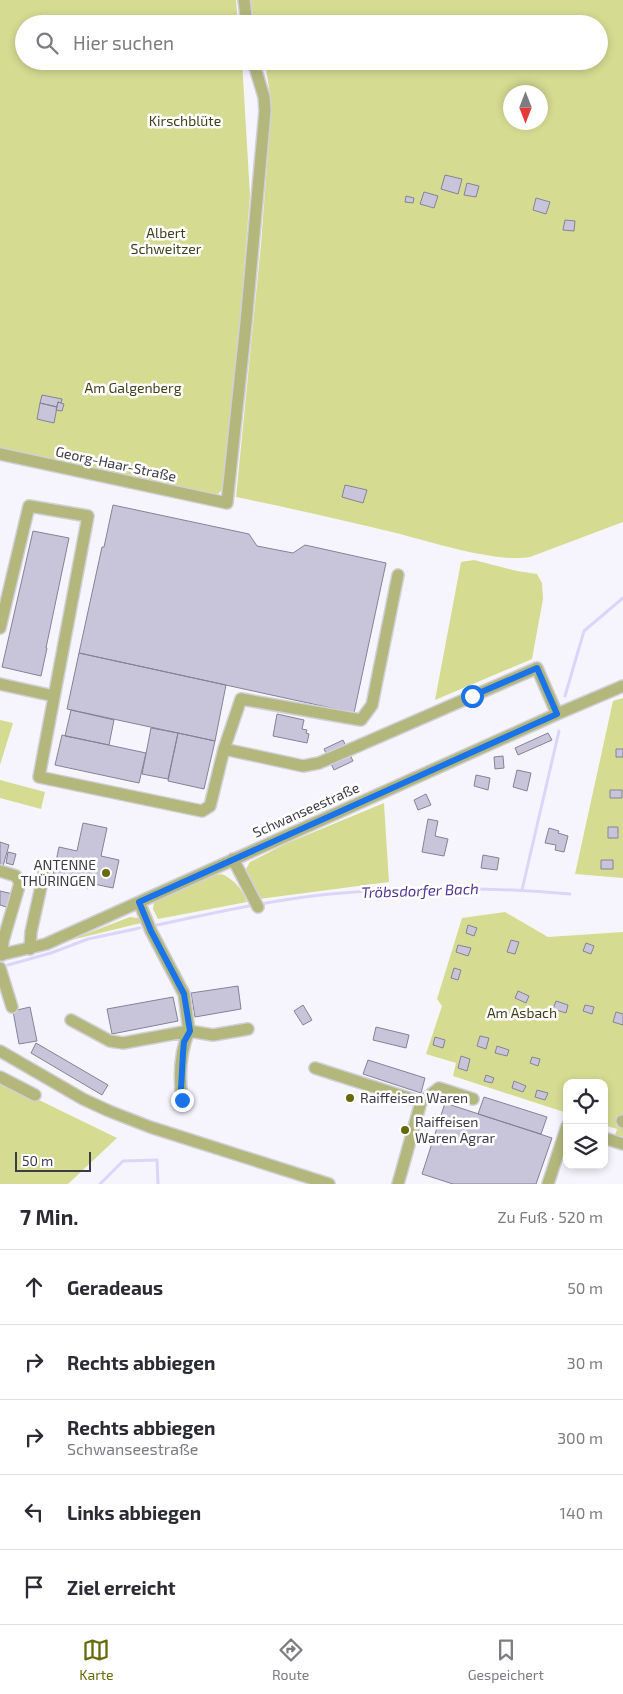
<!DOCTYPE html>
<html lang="de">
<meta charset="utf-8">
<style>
body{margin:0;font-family:"Exo 2",sans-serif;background:#f7f7f7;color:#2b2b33}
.controls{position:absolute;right:15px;bottom:15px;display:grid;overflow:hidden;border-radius:10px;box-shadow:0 2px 8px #0003}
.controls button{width:45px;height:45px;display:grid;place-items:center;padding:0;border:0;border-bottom:1px solid #e1e1e2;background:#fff;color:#2b2b33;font:25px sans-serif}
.compass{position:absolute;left:503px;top:85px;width:45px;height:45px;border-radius:50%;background:#fff;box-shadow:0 2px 8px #0003;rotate:180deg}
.scale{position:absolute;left:15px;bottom:12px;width:76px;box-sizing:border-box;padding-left:5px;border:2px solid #3d3c45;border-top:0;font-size:14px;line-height:18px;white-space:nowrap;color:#3d3c45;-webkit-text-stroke:4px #fff;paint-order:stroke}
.stop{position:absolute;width:15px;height:15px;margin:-11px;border:4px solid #1a73e8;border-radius:50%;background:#fff}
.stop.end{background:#1a73e8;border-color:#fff;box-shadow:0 1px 5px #0008}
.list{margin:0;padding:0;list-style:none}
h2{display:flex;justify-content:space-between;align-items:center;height:65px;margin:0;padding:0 20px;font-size:21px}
h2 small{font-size:16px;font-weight:400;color:#7c7c81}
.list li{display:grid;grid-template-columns:32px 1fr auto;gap:15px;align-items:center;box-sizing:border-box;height:75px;padding:0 20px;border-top:1px solid #e1e1e2}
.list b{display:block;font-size:19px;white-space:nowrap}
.list p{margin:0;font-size:16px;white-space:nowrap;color:#7c7c81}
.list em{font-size:16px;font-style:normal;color:#7c7c81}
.icon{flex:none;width:28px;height:28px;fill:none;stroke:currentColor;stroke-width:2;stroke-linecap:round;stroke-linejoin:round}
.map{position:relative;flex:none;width:623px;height:1184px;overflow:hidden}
.search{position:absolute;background:#fff;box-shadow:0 2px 8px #0003;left:15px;right:15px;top:15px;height:55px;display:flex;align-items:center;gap:12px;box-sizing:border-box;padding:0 18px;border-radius:28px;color:#7c7c81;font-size:19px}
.sheet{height:440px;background:#fff}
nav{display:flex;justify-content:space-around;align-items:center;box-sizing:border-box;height:70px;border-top:1px solid #e1e1e2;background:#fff;font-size:14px;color:#7c7c81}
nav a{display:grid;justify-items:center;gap:2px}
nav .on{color:#676a0a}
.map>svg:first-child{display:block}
</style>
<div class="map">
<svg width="623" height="1184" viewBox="0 0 623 1184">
<rect width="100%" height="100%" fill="#f6f5fe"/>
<!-- green -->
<path fill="#d6db92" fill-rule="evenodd" d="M0 0H236L238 24H24V61H242L250 195 240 320 222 490 218 494 212 495 0 449Z
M250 0H623V522L530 557C495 563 432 542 396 533 343 520 289 508 236 497L261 244 270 125 271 102 265 61H599V24H255ZM510 92H540V122H510Z
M474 560 517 571 537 574 542 583 543 599 532 659 435 700 461 562Z
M623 698V878L575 874 613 701Z
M0 720 13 723 0 765Z
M0 780 45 792 41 809 0 798Z
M384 803 389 882 259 899 249 880 246 869 250 862 285 844Z
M222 874C234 880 242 888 247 902L158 919 153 909 154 902 215 875Z
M505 912 548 937 623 932V1137L615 1135 617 1129 604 1125V1083H567V1113L453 1076 456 1063 426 1054 442 1006 437 999 462 918Z
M130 917 138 918 141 923 67 941Z
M0 1081 117 1138 68 1184H0Z"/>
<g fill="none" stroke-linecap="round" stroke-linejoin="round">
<!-- stream -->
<path stroke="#dbd6f9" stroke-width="3" d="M565 696 584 631 623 598
M522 890 559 731
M157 925C214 913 271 900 330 894 410 886 490 887 570 894
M8 965 51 953 88 939 140 928
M100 1184 123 1161 157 1160 158 1184"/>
</g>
<!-- building -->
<path fill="#c8c5db" stroke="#858296" d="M445 175 462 179 458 194 441 189Z
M467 183 479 186 476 197 464 195Z
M424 192 438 196 434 208 420 204Z
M406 196 414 198 413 203 405 202Z
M536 198 550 202 546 214 533 210Z
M565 220 575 221 574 231 563 230Z
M42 395 62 399 61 403 58 402 57 407 40 403Z
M58 402 64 404 62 411 56 410Z
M40 403 57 407 54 423 37 419Z
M345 485 367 490 363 503 342 497Z
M113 505 249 534 257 546 293 553 305 545 386 563 354 713 79 653 102 547H104Z
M33 531 69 538 46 648H47L41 676 2 667Z
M79 653 226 685 215 741 67 709Z
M71 710 114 720 109 745 65 736Z
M277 714 304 720 302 729 307 730 306 733 309 734 307 743 273 736Z
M151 728 178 733 168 779 142 774Z
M178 733 215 741 204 789 168 781Z
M548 733 552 740 518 755 515 748Z
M62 735 146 753 139 783 55 765Z
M343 740 353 761 334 770 324 749Z
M616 749H623V757H616Z
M503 756 504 768 495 769 494 757Z
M517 770 531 773 527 791 513 787Z
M476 775 490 778 488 790 474 786Z
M610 790H622V798H610Z
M426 794 431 805 418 810 414 800Z
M428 819 438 821 435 836 448 839 444 856 422 852Z
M83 823 107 828 101 856 119 860 113 888 89 883 88 888 77 886 78 880 53 875 59 847 77 851Z
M608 827H618V838H608Z
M549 828 559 831 558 833 568 836 564 852 555 850 556 845 545 843Z
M0 842 9 845 3 866 0 865Z
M8 852 16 854 13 865 6 863Z
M483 855 499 858 497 870 481 868Z
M601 860H613V869H601Z
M78 880 89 883 88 888 77 886Z
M0 891 13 894 9 908 0 905Z
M468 925 477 928 474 936 466 933Z
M511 940 519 942 515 954 507 952Z
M586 943 594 946 591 954 583 951Z
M458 945 471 948 468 956 456 952Z
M454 968 461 970 458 980 451 978Z
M238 986 241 1009 195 1017 191 993Z
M518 991 529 996 526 1003 515 998Z
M173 997 178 1021 112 1034 107 1009Z
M556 1001 568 1005 566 1013 553 1009Z
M303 1005 312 1020 303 1025 294 1011Z
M585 1005 594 1007 592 1014 583 1011Z
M30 1007 37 1041 19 1044 13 1011Z
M616 1012 623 1014V1025L613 1022Z
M376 1027 409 1035 406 1048 373 1040Z
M480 1036 489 1038 486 1049 477 1046Z
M435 1037 445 1040 443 1048 433 1045Z
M36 1043 108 1085 102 1095 31 1053Z
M497 1046 509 1050 507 1056 495 1053Z
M461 1056 470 1059 467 1071 458 1068Z
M532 1057 540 1059 538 1066 530 1063Z
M368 1060 425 1078 421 1093 363 1074Z
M486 1075 494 1078 492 1083 484 1081Z
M514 1081 526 1086 523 1092 512 1088Z
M537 1090 548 1093 545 1100 535 1097Z
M484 1097 547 1117 541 1134 478 1114Z
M445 1103 552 1138 536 1184H453L422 1174Z"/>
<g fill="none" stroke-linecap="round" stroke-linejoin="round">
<defs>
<path id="minor" d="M244 0 247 24
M0 454 227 503 246 323 265 111 264 97 253 61
M398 575 372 705 361 720 241 699 224 749 303 766 319 763 537 668 557 714
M0 628 29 506 88 516 39 777 202 811 210 806 224 749
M0 684 54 696
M233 859 258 907
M0 871 16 876 20 883 3 941 2 955
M30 949 31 932 44 873
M0 955 46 944 557 714 623 686
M0 968 12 1007
M71 1020 110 1041 123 1043 189 1031 184 994 151 931 139 902
M0 1051 83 1099 109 1111 150 1127 329 1184
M315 1068 421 1102
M0 1077 35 1095
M182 1100C179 1077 180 1052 189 1031L213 1035 248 1029
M622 1121 623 1122
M604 1138 623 1144
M398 1184 421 1102 439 1088 473 1099
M548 1184 567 1126"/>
</defs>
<!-- minor casing -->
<use href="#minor" stroke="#d1d0d9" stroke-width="14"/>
<!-- minor -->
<use href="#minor" stroke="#b3b77b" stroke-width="11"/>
</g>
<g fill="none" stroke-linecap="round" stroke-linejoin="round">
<!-- route -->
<path stroke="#1a73e8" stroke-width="6" d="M182 1100 181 1089 183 1053 184 1042 190 1031 184 994 151 931 139 902 557 714 537 668 472 696"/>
</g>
<!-- markers -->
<g fill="#676a0a" stroke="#fff" stroke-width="2">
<circle cx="106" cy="873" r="5"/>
<circle cx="350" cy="1098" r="5"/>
<circle cx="405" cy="1130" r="5"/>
</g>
<g text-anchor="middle" stroke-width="5" stroke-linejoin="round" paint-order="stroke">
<!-- park labels -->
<g font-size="14" fill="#3e4118" stroke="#fff">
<text x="185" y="126">Kirschblüte</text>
<text x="166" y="238">Albert<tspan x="166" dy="16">Schweitzer</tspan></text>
<text x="133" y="393">Am Galgenberg</text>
<text x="522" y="1018">Am Asbach</text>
</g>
<!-- street labels -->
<g font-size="14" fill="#3d3c45" stroke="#fff">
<text transform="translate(116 464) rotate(12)" y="5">Georg-Haar-Straße</text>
<text transform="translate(306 810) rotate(-24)" y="5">Schwanseestraße</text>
</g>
<!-- poi labels -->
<g font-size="14" fill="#3d3c45" stroke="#fff" text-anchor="start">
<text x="96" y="870" text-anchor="end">ANTENNE<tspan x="96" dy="16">THÜRINGEN</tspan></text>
<text x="360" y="1103">Raiffeisen Waren</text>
<text x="415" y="1127">Raiffeisen<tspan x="415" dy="16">Waren Agrar</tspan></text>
</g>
<!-- water labels -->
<g font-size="15" font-style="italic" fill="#513595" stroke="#fff">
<text transform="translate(420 891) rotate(-2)" y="5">Tröbsdorfer Bach</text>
</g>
</g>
</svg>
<div class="controls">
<button><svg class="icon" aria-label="locate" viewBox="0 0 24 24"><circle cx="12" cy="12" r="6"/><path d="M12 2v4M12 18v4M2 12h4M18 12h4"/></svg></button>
<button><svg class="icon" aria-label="layers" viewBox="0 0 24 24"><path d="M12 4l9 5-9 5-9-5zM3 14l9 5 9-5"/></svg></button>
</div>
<svg class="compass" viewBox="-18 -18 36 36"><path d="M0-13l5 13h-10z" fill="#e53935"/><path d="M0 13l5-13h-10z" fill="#7c7c81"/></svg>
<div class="scale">50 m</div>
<div class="stop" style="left:472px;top:696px"></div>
<div class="stop end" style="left:182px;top:1100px"></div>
<div class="search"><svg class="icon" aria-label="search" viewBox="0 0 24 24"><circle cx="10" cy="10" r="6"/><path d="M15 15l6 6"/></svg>Hier suchen</div>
</div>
<section class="sheet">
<h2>7 Min.<small>Zu Fuß · 520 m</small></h2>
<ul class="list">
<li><svg class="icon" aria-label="ahead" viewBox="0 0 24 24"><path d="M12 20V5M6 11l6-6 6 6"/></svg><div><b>Geradeaus</b></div><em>50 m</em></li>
<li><svg class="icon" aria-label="right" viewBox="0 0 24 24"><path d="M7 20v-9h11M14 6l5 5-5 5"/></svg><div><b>Rechts abbiegen</b></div><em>30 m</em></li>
<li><svg class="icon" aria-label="right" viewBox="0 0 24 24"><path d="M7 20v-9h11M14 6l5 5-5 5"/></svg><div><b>Rechts abbiegen</b><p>Schwanseestraße</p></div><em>300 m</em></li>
<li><svg class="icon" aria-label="left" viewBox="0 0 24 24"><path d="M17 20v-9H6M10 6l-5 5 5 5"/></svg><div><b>Links abbiegen</b></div><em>140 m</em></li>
<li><svg class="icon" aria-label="arrive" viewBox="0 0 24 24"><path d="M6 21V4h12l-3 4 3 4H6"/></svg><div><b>Ziel erreicht</b></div></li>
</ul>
</section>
<nav>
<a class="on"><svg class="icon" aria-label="map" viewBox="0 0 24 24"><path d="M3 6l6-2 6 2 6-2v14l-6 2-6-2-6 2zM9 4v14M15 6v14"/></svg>Karte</a>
<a><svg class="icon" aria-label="directions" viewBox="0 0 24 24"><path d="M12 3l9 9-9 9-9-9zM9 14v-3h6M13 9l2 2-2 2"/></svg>Route</a>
<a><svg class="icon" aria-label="saved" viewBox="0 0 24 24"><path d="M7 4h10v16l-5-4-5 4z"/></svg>Gespeichert</a>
</nav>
